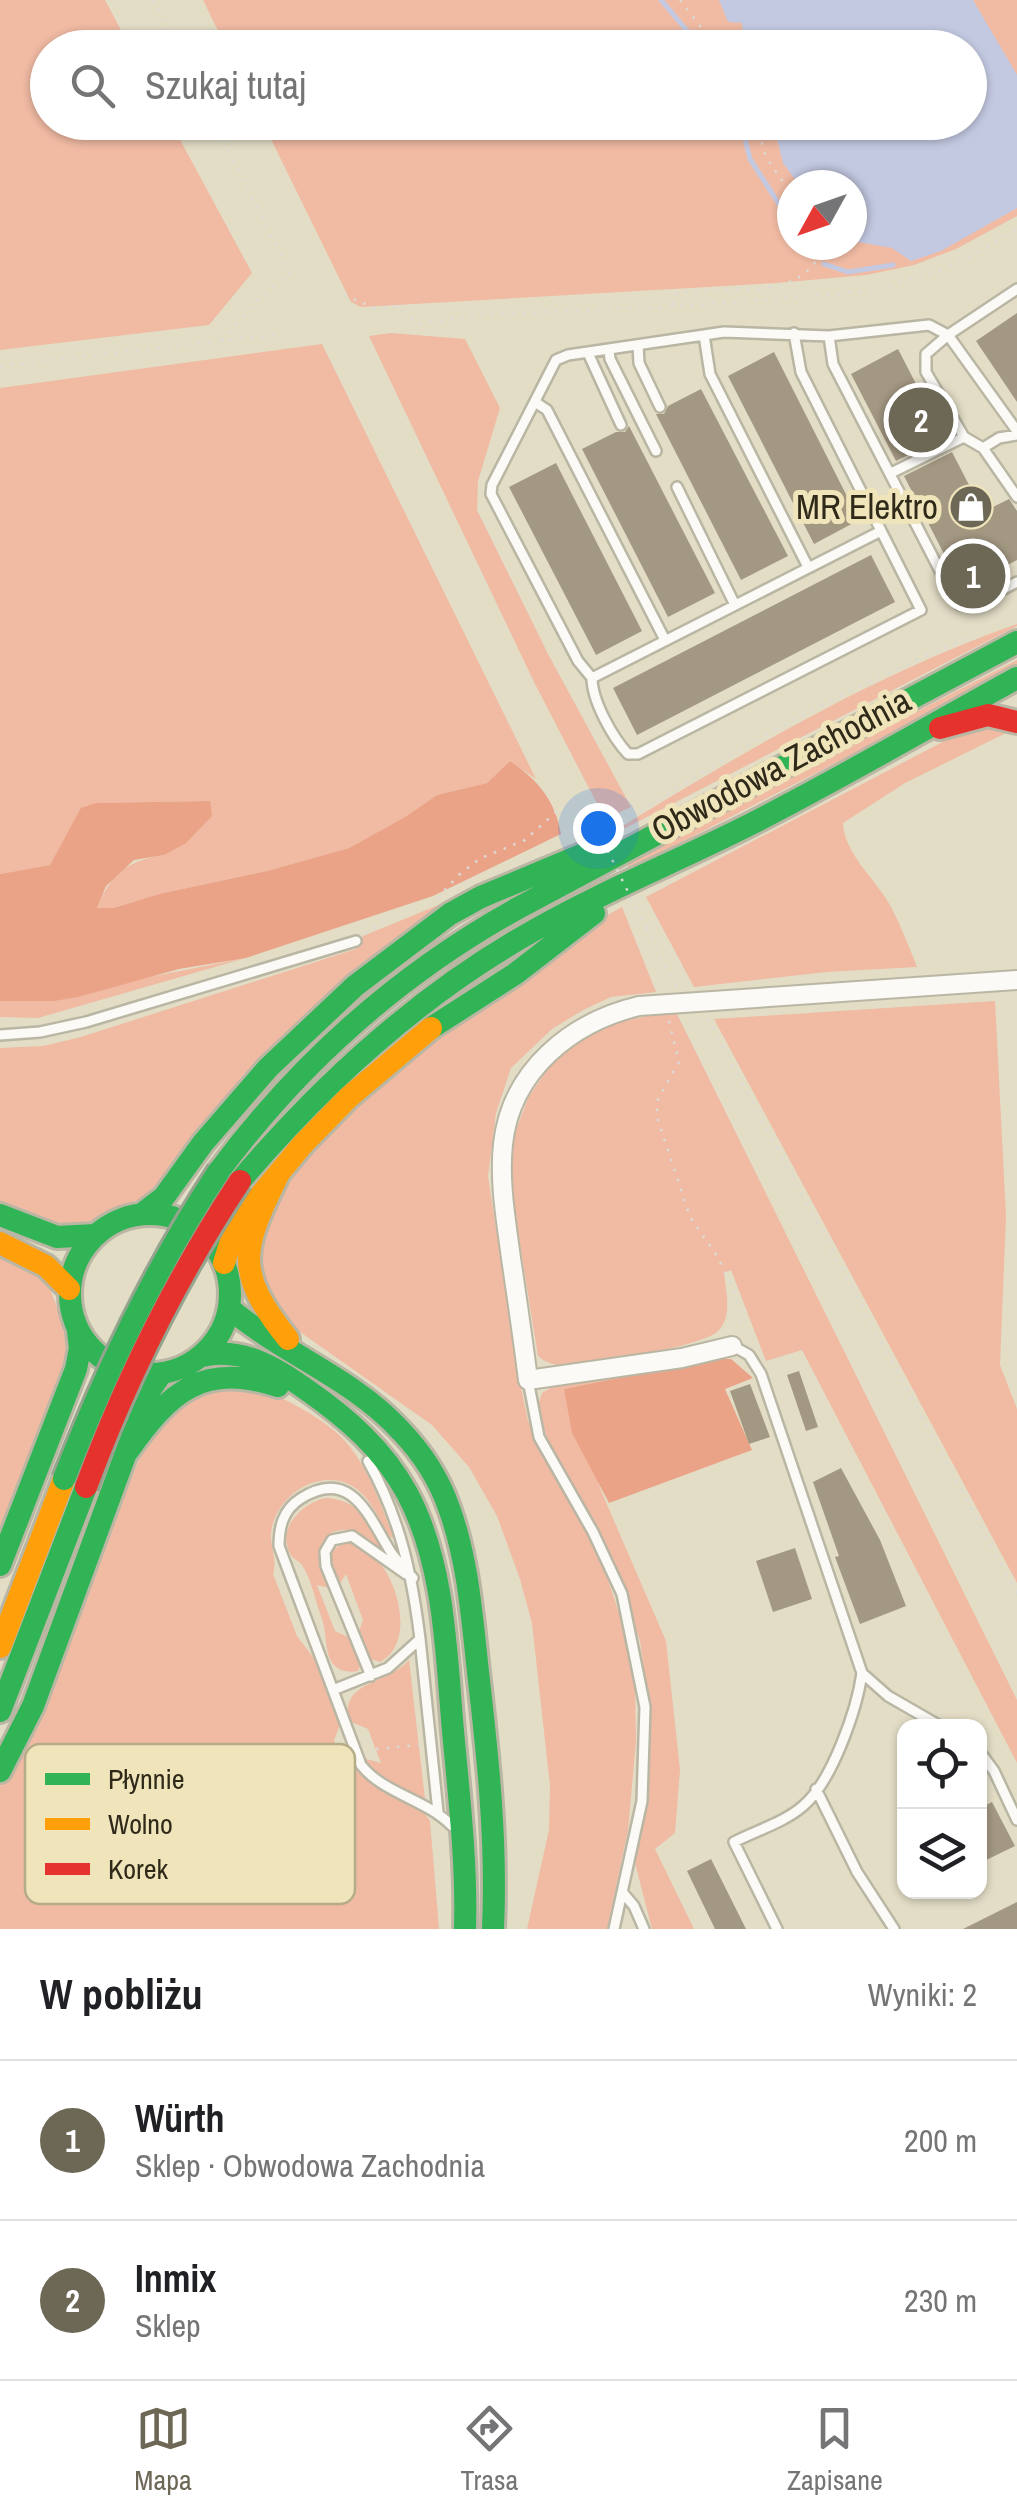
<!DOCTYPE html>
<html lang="pl">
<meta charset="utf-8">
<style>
body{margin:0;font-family:"Archivo Narrow",sans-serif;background:#f6f6f6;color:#202124}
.controls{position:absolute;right:30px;bottom:30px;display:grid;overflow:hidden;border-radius:20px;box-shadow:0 2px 8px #0004}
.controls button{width:90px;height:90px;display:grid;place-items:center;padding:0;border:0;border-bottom:2px solid #e0e0e0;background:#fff;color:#202124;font:50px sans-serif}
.compass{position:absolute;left:777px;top:170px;width:90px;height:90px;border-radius:50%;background:#fff;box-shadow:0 2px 8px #0004;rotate:230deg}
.you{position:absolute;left:598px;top:828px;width:35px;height:35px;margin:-25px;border:8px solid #fff;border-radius:50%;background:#1a73e8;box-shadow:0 0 0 15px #1a73e833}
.badge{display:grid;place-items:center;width:65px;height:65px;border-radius:50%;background:#6d6856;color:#fff;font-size:32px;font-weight:700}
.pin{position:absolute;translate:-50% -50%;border:5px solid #fff;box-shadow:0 2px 10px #0006}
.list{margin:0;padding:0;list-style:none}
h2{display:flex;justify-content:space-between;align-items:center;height:130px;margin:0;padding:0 40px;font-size:42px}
h2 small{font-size:32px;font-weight:400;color:#757577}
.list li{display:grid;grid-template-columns:65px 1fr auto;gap:30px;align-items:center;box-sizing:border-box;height:160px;padding:0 40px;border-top:2px solid #e0e0e0}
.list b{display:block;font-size:38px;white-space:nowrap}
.list p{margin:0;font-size:32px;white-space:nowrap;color:#757577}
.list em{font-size:32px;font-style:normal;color:#757577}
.icon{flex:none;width:55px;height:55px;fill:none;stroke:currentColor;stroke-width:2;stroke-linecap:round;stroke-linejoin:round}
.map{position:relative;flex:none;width:1017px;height:1929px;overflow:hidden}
.search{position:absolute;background:#fff;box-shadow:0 2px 8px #0004;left:30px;right:30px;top:30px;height:110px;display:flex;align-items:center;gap:25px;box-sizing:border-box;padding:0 35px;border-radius:55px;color:#757577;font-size:38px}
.sheet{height:450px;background:#fff}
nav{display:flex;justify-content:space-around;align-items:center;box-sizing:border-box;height:140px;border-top:2px solid #e0e0e0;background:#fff;font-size:28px;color:#757577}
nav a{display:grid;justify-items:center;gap:5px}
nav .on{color:#6d6856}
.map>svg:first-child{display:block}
</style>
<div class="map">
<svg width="1017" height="1929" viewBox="0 0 1017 1929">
<rect width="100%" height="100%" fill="#e3ddc6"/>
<!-- green -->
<path fill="#f0baa3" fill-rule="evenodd" d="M0 0H105L130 47 48 48V122L171 123 252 273 209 325 0 350Z
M203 0H1017V216L956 249 914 265 866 275 777 283 361 307 351 302 263 123 970 122V48L226 47ZM792 185H852V245H792Z
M391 333 465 339 500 408 478 481 477 510 548 654 631 807 605 819 535 684 369 336Z
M322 344 536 779 510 761 487 783 437 795 405 817 349 848 267 871 159 894 114 908H97C111 873 127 861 164 855L209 801 96 803 64 841 50 865 0 874V388Z
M1017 624V626L612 835 611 833C742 753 872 675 1017 624Z
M1017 660V670L629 869 626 861Z
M979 723 1008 732 905 783 843 823C844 854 876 879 891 907 901 926 909 947 917 967L827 972 694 987 646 897Z
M480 888 376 954 310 1011 245 1073 147 1196 83 1224 60 1228 0 1201V1048L43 1046 81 1037 356 949 363 936Z
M622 907 656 992 611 997 583 1010 552 1029 511 1068 496 1113 488 1176 518 1373 528 1421 603 1565 620 1616 635 1684 636 1741 628 1830 607 1929H527L549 1830 550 1786 532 1623 520 1579 497 1516 469 1467 432 1425 276 1315 255 1252C266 1228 275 1197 291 1176 372 1071 490 999 595 922Z
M246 958 38 1018 0 1017V1001H28Z
M995 1001 1006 1216 1000 1365 1017 1409V1583L714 1019Z
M675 1010 1017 1700V1763L802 1350 766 1361 731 1270 724 1273C726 1292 733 1318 717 1332 700 1346 590 1367 566 1366 555 1365 546 1363 538 1356L510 1183 513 1138 529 1096 550 1066 571 1045 615 1023Z
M0 1251 47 1281 63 1323 69 1356 0 1533Z
M677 1366 564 1389 602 1493 666 1641 680 1770 675 1833 655 1849 694 1929H652L635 1863 646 1794 651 1717 640 1641 612 1557 547 1438 538 1406 542 1393 557 1384Z
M254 1385C282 1398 313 1412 337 1433 366 1459 380 1503 394 1538L388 1536C379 1520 373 1502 358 1490 326 1465 280 1491 272 1527 268 1544 278 1558 273 1574L297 1636 316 1661 340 1725 334 1740 347 1773 355 1762C373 1791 413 1793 430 1821L439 1929H0V1786L19 1756 148 1437 199 1393Z
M326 1498C363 1500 372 1528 387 1556 367 1542 357 1522 331 1533 314 1551 322 1567 330 1588L317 1585 335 1631 350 1638 360 1666 358 1671C348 1673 337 1671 331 1661 324 1648 327 1630 321 1616 315 1600 311 1578 302 1565 298 1560 294 1560 291 1555 275 1529 303 1502 326 1498Z
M344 1542C390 1541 424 1640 380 1662L368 1658 358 1634 363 1620 346 1574 339 1585 330 1564 331 1552Z
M409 1660 425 1799C403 1787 376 1779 363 1758L381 1763 368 1729 349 1721C339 1681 387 1685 409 1660Z"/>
<!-- forest -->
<path fill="#eba388" d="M510 761C538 780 555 800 561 834L433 896 246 958 179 969 78 997 54 1001H0V874L50 865 81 808 96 803 210 801 212 816 186 843 164 855 134 860 106 886 97 908H114L159 894 267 871 349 848 405 817 437 795 487 783Z
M712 1359H731L753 1378 725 1389 752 1450 609 1503 572 1433 564 1389Z"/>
<!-- water -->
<path fill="#c3c9e1" d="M719 0H973L1017 75V208L941 251 911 261 892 248 852 241V185H799L783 163 773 123 970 122V48L751 47 748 38H743L742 23 728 22Z"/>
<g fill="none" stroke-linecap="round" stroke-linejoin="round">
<!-- stream -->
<path stroke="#c3c9e1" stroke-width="5" d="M661 0 694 39
M741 122 750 159 792 224
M806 245 812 253
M824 264 848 272 893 265"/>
</g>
<!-- building -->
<path fill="#a39882" d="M1017 313V402L976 341Z
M898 349 944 438 896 461 851 374Z
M774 352 859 520 814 544 728 376Z
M701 389 788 556 741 580 656 414H664L668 406Z
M629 426 715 593 668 617 582 449 616 432H625Z
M952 452 983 512 1009 499 1017 511V560L962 589 904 476Z
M556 463 642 631 596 655 509 487Z
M871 555 895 602 637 735 613 688Z
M799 1371 818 1427 806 1431 787 1375Z
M750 1384 770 1437 749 1444 730 1391Z
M841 1468 880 1540 906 1606 860 1624 835 1557 839 1556 813 1482Z
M795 1548 812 1599 773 1612 756 1561Z
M992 1802 1015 1846 980 1863V1808Z
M711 1859 746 1929H715L687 1871Z
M1017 1902V1929H963Z"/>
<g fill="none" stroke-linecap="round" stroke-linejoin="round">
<defs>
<path id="lane" d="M1017 289 948 335 929 325 829 336 833 364 953 596 960 605 971 606 1017 582
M794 333 801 372 921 610 638 754H628C613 738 592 701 592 678L881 531
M638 345 639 363 660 407
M609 350 610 359 656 451
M588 353 621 425
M535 402 547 410 665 640
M964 437 983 448 999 438 1017 435
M983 448 1017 497
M891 473 964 437 926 372V354L948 335 1017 431
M677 487 735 605
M808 567 710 374 704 335 724 332 829 336
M592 678 578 661 491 494 492 485 556 360 568 355 704 335
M0 1035 40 1032 86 1022 356 941
M733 1346 749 1355 761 1374 862 1673 888 1696 940 1726
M528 1380 539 1437 593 1532 622 1594 645 1707 642 1801 614 1929
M413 1578C406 1570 398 1562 392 1554 370 1520 353 1465 300 1499 283 1510 279 1527 279 1546L361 1765C384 1794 426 1799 452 1826
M420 1639 438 1812
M371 1676 326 1566 325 1552 332 1540 352 1536 406 1574
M333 1690 388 1668 420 1639C412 1574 400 1518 368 1461
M980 1752 994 1771 1017 1820
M816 1789 857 1872 894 1929
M623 1893 634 1906 644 1929
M777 1929 734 1842C755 1831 785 1822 803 1806 832 1782 857 1709 862 1673"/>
<path id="street" d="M732 1346 682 1358 528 1380C523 1339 517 1299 511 1258 506 1220 499 1182 503 1144 511 1070 572 1022 639 1006L1017 980"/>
<path id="fast" d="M431 1028 515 974 594 913
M219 1171C301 1061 400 973 520 907L1017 642
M240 1181C324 1082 419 995 533 931 603 891 678 861 751 824 841 778 928 727 1017 678
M70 1294a80 80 0 1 1 160 0a80 80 0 1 1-160 0Z
M142 1214 164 1197 203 1143 268 1068 355 986 450 914 481 897 603 846
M0 1215 57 1237 95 1235
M229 1308C283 1354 353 1378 401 1431 422 1453 439 1479 449 1508 468 1560 472 1617 478 1672 488 1758 497 1842 493 1929
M202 1356C242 1347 275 1367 307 1390 347 1418 383 1449 407 1493 445 1564 446 1652 453 1731 459 1797 467 1863 465 1929
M128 1451C170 1391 203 1362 278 1386
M0 1565 76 1369 80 1348 78 1331
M0 1711 86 1487
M0 1771 33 1706 148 1393 161 1374"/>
<path id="slow" d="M279 1173C242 1249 233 1270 288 1339
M0 1243 46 1266 69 1289
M224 1263 234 1231 245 1214 303 1144 349 1097 431 1028
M0 1647 64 1479"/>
<path id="jam" d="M940 728 988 715 1017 722"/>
</defs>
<!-- lane casing -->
<use href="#lane" stroke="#bab6a4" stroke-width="14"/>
<!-- street casing -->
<use href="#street" stroke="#bab6a4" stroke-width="22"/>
<!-- fast casing -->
<use href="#fast" stroke="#bab6a4" stroke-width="28"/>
<!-- slow casing -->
<use href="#slow" stroke="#bab6a4" stroke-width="28"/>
<!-- jam casing -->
<use href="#jam" stroke="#bab6a4" stroke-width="28"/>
<!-- path -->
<path stroke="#dcdad4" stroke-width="2.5" stroke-dasharray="2.5 8" stroke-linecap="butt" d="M153 0 177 48
M680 0 717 48
M214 122 290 273 258 300 222 340
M756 122 766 157 792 195
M344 295 377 309 396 306 420 324 475 315 686 306 870 291 934 273 976 253 1017 228
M673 305 677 292C724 285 806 305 823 245
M0 366 283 334
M612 826C657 804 696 775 739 750 812 708 890 670 968 638
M437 898 461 873 481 858 525 840 557 811 589 813
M646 928 677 989
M365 934 385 921
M707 1018 1017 1594
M669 1021 679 1062 657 1101V1117L690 1217 717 1256 737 1297 740 1331
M376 1749 419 1745"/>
<!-- lane -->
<use href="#lane" stroke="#fbfaf6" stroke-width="9"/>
<!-- street -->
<use href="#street" stroke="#fbfaf6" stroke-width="18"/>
<!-- fast -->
<use href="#fast" stroke="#30b455" stroke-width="22"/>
<!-- slow -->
<use href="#slow" stroke="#ff9f0a" stroke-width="22"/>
<!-- jam -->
<use href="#jam" stroke="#e5322d" stroke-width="22"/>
<defs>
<path id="fast-bridge" d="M64 1479C106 1370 155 1268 219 1171"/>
<path id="jam-bridge" d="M86 1487C126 1379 176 1278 240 1181"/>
</defs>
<!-- fast-bridge casing -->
<use href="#fast-bridge" stroke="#94a48e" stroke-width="28" stroke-linecap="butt"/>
<!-- jam-bridge casing -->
<use href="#jam-bridge" stroke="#94a48e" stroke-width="28" stroke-linecap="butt"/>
<!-- path-bridge -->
<path stroke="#dcdad4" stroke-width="2.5" stroke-dasharray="2.5 8" stroke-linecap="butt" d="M589 813 646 928"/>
<!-- fast-bridge -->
<use href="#fast-bridge" stroke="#30b455" stroke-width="22"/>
<!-- jam-bridge -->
<use href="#jam-bridge" stroke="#e5322d" stroke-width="22"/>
</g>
<!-- icons -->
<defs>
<symbol id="shop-disc" viewBox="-11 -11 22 22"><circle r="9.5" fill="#6d6856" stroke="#efe4ba"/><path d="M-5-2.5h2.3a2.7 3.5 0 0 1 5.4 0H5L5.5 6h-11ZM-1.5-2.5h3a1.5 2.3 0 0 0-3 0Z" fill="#fff"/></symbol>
</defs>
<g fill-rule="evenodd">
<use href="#shop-disc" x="946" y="482" width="50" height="50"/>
</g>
<g text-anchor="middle" stroke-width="10" stroke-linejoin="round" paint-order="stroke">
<!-- poi labels -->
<g font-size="35" fill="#2e2919" stroke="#efe4ba" text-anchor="end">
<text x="938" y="519">MR Elektro</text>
</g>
<!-- street labels -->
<g font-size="35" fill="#2e2919" stroke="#efe4ba">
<text transform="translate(781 765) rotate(-28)" y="12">Obwodowa Zachodnia</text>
</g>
</g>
<!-- legend -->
<rect x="25" y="1744" width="330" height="160" rx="15" fill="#efe4ba" stroke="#b5ac8a" stroke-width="2.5"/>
<rect x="45" y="1773" width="45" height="12" fill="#30b455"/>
<rect x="45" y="1818" width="45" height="12" fill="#ff9f0a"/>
<rect x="45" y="1863" width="45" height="12" fill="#e5322d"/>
<g font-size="28" fill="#2e2919">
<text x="108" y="1789">Płynnie</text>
<text x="108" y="1834">Wolno</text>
<text x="108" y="1879">Korek</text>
</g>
</svg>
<div class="controls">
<button><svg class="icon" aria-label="locate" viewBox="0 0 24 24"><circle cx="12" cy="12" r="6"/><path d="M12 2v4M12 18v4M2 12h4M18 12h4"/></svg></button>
<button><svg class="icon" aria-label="layers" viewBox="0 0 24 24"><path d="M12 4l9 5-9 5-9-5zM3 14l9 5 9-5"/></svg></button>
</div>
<svg class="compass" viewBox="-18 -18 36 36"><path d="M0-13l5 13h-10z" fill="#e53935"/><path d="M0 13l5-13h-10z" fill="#757577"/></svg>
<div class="you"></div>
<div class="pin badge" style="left:973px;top:576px">1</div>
<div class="pin badge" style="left:921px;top:420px">2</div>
<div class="search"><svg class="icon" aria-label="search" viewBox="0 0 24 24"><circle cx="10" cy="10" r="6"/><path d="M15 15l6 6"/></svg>Szukaj tutaj</div>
</div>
<section class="sheet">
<h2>W pobliżu<small>Wyniki: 2</small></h2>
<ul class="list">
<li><span class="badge">1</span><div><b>Würth</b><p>Sklep · Obwodowa Zachodnia</p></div><em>200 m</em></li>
<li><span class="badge">2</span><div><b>Inmix</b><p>Sklep</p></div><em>230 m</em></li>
</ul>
</section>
<nav>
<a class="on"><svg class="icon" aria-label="map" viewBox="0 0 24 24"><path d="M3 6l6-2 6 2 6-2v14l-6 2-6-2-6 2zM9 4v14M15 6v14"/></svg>Mapa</a>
<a><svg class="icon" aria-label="directions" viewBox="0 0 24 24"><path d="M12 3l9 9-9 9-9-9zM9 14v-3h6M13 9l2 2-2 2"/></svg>Trasa</a>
<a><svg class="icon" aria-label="saved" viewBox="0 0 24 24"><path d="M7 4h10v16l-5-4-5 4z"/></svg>Zapisane</a>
</nav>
